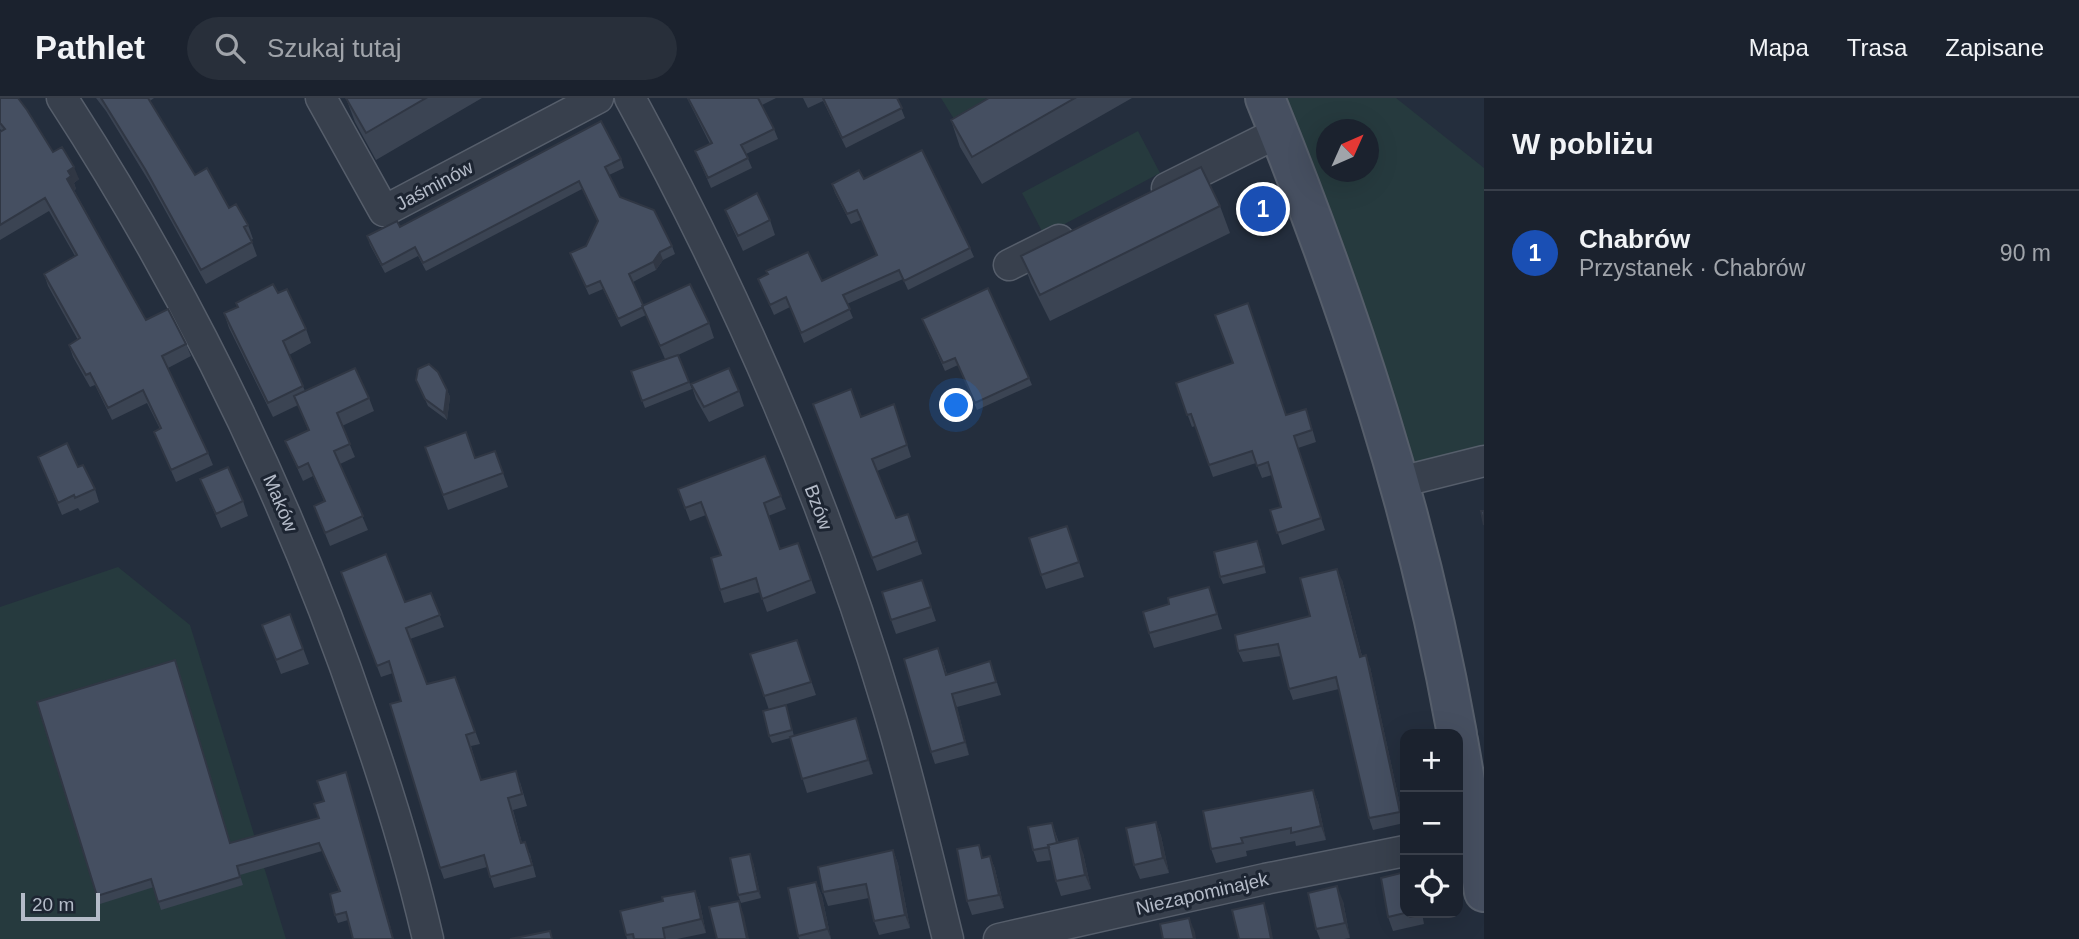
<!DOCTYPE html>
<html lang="pl">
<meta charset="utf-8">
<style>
body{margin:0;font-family:Helvetica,sans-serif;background:#282f3a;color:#f1f3f6}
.controls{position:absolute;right:21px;bottom:21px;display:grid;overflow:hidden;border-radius:14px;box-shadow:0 7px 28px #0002}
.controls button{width:63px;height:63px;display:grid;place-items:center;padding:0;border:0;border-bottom:2px solid #393f4a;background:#1b222e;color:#f1f3f6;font:35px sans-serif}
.compass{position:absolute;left:1316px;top:21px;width:63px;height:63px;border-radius:50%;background:#1b222e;box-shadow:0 7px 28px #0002;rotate:45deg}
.scale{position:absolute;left:21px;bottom:18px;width:79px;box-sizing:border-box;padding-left:7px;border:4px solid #b4bbc8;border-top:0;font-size:19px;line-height:24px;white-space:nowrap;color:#b4bbc8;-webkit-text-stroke:5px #1d2532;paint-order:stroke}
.you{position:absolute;left:957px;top:308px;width:24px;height:24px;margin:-18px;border:5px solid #fff;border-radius:50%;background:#1a73e8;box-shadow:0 0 0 10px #1a73e833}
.badge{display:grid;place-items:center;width:46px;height:46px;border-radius:50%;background:#ea580c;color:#fff;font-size:23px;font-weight:700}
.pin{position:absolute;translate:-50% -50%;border:4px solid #fff;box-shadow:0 2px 7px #0006}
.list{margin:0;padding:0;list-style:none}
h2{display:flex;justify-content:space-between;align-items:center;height:91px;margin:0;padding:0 28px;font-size:30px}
h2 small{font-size:23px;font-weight:400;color:#a0a4aa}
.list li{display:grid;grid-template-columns:46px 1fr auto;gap:21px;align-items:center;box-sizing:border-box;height:126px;padding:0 28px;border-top:2px solid #393f4a}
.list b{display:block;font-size:26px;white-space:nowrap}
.list p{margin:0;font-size:23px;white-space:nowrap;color:#a0a4aa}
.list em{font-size:23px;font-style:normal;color:#a0a4aa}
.icon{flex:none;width:38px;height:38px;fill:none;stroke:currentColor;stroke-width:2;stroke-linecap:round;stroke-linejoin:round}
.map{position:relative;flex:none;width:1484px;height:841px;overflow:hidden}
header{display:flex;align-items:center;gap:42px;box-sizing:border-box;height:98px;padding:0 35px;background:#1b222e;border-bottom:2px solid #393f4a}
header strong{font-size:33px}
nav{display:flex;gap:38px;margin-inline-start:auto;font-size:24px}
.search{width:490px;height:63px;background:#282f3a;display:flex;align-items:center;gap:18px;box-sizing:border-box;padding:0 24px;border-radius:38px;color:#a0a4aa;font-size:26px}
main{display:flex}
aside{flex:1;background:#1b222e}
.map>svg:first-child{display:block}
</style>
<header>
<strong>Pathlet</strong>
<div class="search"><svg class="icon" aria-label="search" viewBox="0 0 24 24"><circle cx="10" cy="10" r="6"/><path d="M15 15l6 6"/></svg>Szukaj tutaj</div>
<nav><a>Mapa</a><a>Trasa</a><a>Zapisane</a></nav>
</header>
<main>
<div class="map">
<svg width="1484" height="841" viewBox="0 0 1484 841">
<rect width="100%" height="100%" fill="#242e3d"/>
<!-- green -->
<path fill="#263a3e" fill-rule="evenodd" d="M941 0H987L954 21Z
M1265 0H1396L1484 70V363L1400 384ZM1326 32H1368V74H1326Z
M1138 33 1160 75 1044 137 1022 95Z
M118 469 190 527 286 841H0V509Z"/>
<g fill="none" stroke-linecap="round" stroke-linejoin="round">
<defs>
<path id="street" d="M62 0C188 194 290 403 364 623 389 695 411 767 428 841
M321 0 384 113 598 0
M630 0C736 194 825 398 888 610 911 686 929 764 948 841
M1167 90 1279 34
M1009 167 1059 142
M1400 384 1484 363
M999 841 1265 781 1405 753"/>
<path id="secondary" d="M1265 0C1349 206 1418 417 1457 636
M1458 642 1484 794"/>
</defs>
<!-- street casing -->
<use href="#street" stroke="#565e6b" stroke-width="33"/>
<!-- secondary casing -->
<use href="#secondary" stroke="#565e6b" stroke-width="42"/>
<!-- street -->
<use href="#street" stroke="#38404d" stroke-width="30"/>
<!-- secondary -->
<use href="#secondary" stroke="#464f60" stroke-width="38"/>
</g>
<!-- wall -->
<path fill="#3b4453" d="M0 0 79 81 74 85 76 91 74 92 146 222 186 246 191 258 168 270 208 355 213 367 176 384 154 334 160 331 147 305 112 322 95 287 90 289 73 259 69 247 78 242 48 188 44 176 75 158 49 113 0 142V34L2 33 0 31Z
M96 0H154L150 3 195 77 248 127 253 141 251 142 257 158 206 186 150 85 106 13Z
M346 0H482L376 62 355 24Z
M687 0H776L762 7 774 31 778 41 746 56 752 70 711 90 695 53 710 46Z
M803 0H897L905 20 846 50 823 3 808 10Z
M989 0H1132L982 86 960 49 951 22Z
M621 61 624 70 609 77 620 99 672 148 675 156 663 162 656 172 633 184 643 207 709 225 714 240 676 258 678 257 692 291 645 310 631 273 665 261 646 217 621 229 603 191 589 197 570 155 586 148 598 124 582 91 426 173 418 158 385 175 370 147 367 138Z
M864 81 970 150 974 159 908 192 903 181 847 206 853 220 804 245 790 209 774 217 758 181 768 176 822 183 877 157 861 122 851 126 835 95 832 86Z
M1220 108 1230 135 1050 223 1031 185 1021 158Z
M725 112 770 122 775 137 743 153 731 127Z
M278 195 306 231 311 245 289 257 305 293 369 300 374 313 342 328 355 359 340 366 368 432 330 448 314 408 324 403 313 378 303 383 285 343 308 332 298 307 273 319 229 230 224 215Z
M922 221 1029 280 1032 287 977 312 958 267 945 273Z
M416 282 447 292 450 299 447 322 428 308Z
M1176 285 1310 323 1316 344 1298 350 1325 432 1282 447 1270 412 1281 409 1272 377 1262 380 1256 365 1213 379 1195 328 1192 329Z
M691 286 739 293 744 308 709 324 696 301Z
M813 306 861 319 898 318 911 359 877 373 896 420 908 416 922 456 877 473Z
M425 349 475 360 495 353 508 389 448 412Z
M765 358 786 411 768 418 780 451 798 445 816 495 767 514 760 494 724 505 720 492 721 457 706 417 690 423 678 391Z
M38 359 78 369 95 391 99 404 80 413 78 410 62 417Z
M200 381 243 403 248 418 221 430Z
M1067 428 1084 479 1046 491 1041 477Z
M1260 450 1266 475 1223 486 1220 479Z
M341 474 405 504 431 495 444 529 410 541 427 586 455 579 480 646 471 648 481 682 520 684 527 708 513 712 522 745 530 756 536 779 494 790 487 769 444 781 440 770 401 603 393 575 381 579Z
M922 482 936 523 896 536 891 522Z
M1342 482 1362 558 1370 569 1404 725 1373 732 1369 720 1339 591 1293 602 1289 591 1281 558 1243 564 1238 553 1310 518Z
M1209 489 1222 531 1154 550 1149 535 1169 506Z
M290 516 309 566 281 576 262 527Z
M797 542 816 597 777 609 786 607 794 638 856 620 873 676 807 695 790 640 772 645 769 638V612L750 556Z
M943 563 947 576 990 563 1001 597 957 609 969 657 935 666 931 654Z
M346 674 349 683 348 822 338 825 335 817 339 793 322 753 240 777 243 787 161 812 154 789 100 806 97 798 230 745 319 720 324 703Z
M1313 692 1318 705 1326 742 1296 748 1295 743 1246 753 1247 758 1216 765 1211 751Z
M1156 724 1161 738 1169 775 1140 781 1134 767Z
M1052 725 1059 745 1083 755 1091 791 1061 798 1056 783 1052 762 1037 764 1033 752Z
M893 752 898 766 910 830 879 837 874 823 869 800 828 808 823 794Z
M990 758 995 771 1004 810 972 817 967 803Z
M753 764 761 800 741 805 738 797Z
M816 784 822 798 831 841H799L798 838Z
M695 793 700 806 706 835 677 841H627L626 837 663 803Z
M1343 803 1350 840 1344 841H1320L1316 831Z
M1405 815H1422L1424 826 1393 833 1388 819Z"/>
<!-- shaded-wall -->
<path fill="#303744" d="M74 69 79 81 74 85 76 91 72 93 67 81 68 73Z
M660 154 663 162 656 172 653 164Z
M447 292 450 299 447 322 444 315Z
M1337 471 1342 482 1365 570 1360 559Z
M1366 557 1370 569 1404 725 1400 714Z
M952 596 957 609 969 657 965 644Z
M856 620 861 634 873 676 868 662Z
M346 674 349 683 394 841H393Z
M1313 692 1318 705 1326 742 1321 728Z
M1156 724 1161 738 1169 775 1163 760Z
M1078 740 1083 755 1091 791 1085 777Z
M893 752 898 766 910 830 905 817Z
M750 756 753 764 761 800 758 793Z
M990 758 995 771 1004 810 999 797Z
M816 784 822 798 831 841 827 831Z
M1337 788 1343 803 1350 840 1345 825Z
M695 793 700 806 706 835 701 821Z
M739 803 744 818 749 841H747Z
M1264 805 1269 819 1273 841H1271Z
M1189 820 1195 834 1196 841H1194Z"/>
<!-- building -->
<path fill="#454f61" stroke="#303744" stroke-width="2" d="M0 0H18L27 12 53 54 62 49 74 69 68 73 71 78 67 81 146 222 168 211 186 246 162 258 208 355 171 372 154 334 161 330 143 292 108 310 90 275 86 277 69 247 80 240 44 176 77 157 45 100 0 127V34L5 31 0 25Z
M101 0H148L195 77 207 70 229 110 236 106 248 127 244 129 252 144 201 172 145 71Z
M346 0H426L366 35Z
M688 0H758L774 31 741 47 748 60 708 80 695 53 712 45Z
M823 0H897L902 10 842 40Z
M989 0H1075L972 59 951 22Z
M601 23 621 61 605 69 620 99 654 112 672 148 660 154 653 164 629 176 643 207V209L618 221 600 183 586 189 570 155 586 148 598 123 579 83 423 165 415 149 382 167 367 138 397 123 400 129Z
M922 52 970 150 904 183 899 172 843 197 850 211 801 235 786 199 770 207 758 181 768 176 766 173 808 154 822 183 877 157 857 112 847 116 832 86 859 72 864 81Z
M1201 69 1220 108 1040 197 1021 158Z
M757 95 770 122 738 138 725 112Z
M273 186 278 195 287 191 306 231 283 243 303 288 268 305 224 215 238 209 236 205Z
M690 186 709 225 660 248 642 208Z
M988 190 1029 280 975 305 955 260 943 265 922 221Z
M1248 205 1286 317 1306 311 1312 332 1294 338 1321 420 1277 435 1270 412 1281 409 1268 364 1257 368 1252 353 1209 367 1191 316 1187 317 1176 285 1233 265 1215 217Z
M678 257 689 284 642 303 631 273Z
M429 266 438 274 447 292 444 315 425 301 416 282 418 271Z
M355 270 369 300 337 315 350 346 334 353 363 418 325 435 314 408 325 403 308 365 298 370 285 343 309 332 294 298Z
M729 270 739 293 704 309 691 286Z
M851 291 861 319 894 306 907 347 872 361 896 420 908 416 917 443 872 460 813 306Z
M466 334 475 360 495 353 503 375 443 397 425 349Z
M67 345 78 369 83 367 95 391 75 400 74 397 58 405 38 359Z
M765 358 781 398 764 405 780 451 798 445 811 482 762 501 756 480 720 492 711 460 721 457 701 404 685 410 678 391Z
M228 369 243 403 216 416 200 381Z
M1481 413H1484V427Z
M1067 428 1079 464 1041 477 1029 440Z
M1257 443 1264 468 1220 479 1214 454Z
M386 456 405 504 431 495 440 517 406 530 427 586 455 579 475 634 466 637 481 682 516 673 522 696 508 700 521 745 525 744 532 767 490 779 484 757 440 770 390 606 401 603 389 563 377 568 341 474Z
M1337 471 1360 559 1366 557 1400 714 1369 720 1336 579 1289 591 1278 546 1238 553 1235 537 1310 518 1300 480Z
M922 482 931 509 891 522 882 494Z
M1209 489 1217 516 1149 535 1143 514 1169 506 1168 500Z
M290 516 303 551 276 562 262 527Z
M797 542 811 584 764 598 750 556Z
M938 550 946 577 990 563 996 584 952 596 965 644 931 654 904 561Z
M175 562 230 745 319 720 314 706 324 703 317 683 346 674 393 841H353L346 814 335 817 330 796 340 793 319 745 237 768 240 779 158 804 151 781 97 798 37 604Z
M786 607 792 632 769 638 763 613Z
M856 620 868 662 802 681 790 639Z
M1313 692 1321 728 1291 735V730L1241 740 1243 745 1211 751 1203 713Z
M1156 724 1163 760 1134 767 1126 730Z
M1052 725 1057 745 1048 747 1049 749 1033 752 1028 729Z
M1078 740 1085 777 1056 783 1048 747Z
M979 747 982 760 990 758 999 797 967 803 957 751Z
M893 752 905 817 874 823 866 786 823 794 818 769Z
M750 756 758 793 738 797 730 760Z
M1405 774V815L1388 819 1381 780Z
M816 784 827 831 798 838 788 790Z
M1337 788 1345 825 1316 831 1308 795Z
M695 793 701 821 663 830 665 841H634L633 836 626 837 620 813 663 803 662 799Z
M739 803 747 841H717L709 809Z
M1264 805 1271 841H1239L1232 812Z
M1189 820 1194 841H1163L1160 826Z
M550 833 552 841H510Z"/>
<g text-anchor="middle" stroke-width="6" stroke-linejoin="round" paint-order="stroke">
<!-- street labels -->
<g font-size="19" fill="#b4bbc8" stroke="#1d2532">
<text transform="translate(434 87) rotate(-28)" y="7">Jaśminów</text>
<text transform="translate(281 405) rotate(67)" y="7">Maków</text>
<text transform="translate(819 409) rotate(69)" y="7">Bzów</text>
<text transform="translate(1202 795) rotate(-13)" y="7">Niezapominajek</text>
</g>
</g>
</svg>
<div class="controls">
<button>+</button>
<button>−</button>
<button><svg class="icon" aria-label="locate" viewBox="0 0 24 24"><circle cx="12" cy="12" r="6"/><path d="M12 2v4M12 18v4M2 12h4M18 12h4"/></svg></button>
</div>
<svg class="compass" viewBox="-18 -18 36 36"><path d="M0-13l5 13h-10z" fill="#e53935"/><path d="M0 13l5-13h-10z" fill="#a0a4aa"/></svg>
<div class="scale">20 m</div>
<div class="you"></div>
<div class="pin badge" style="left:1263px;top:111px;background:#1a4fb4">1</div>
</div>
<aside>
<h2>W pobliżu<small></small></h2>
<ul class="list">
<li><span class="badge" style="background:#1a4fb4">1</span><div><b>Chabrów</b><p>Przystanek · Chabrów</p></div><em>90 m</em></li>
</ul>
</aside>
</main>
